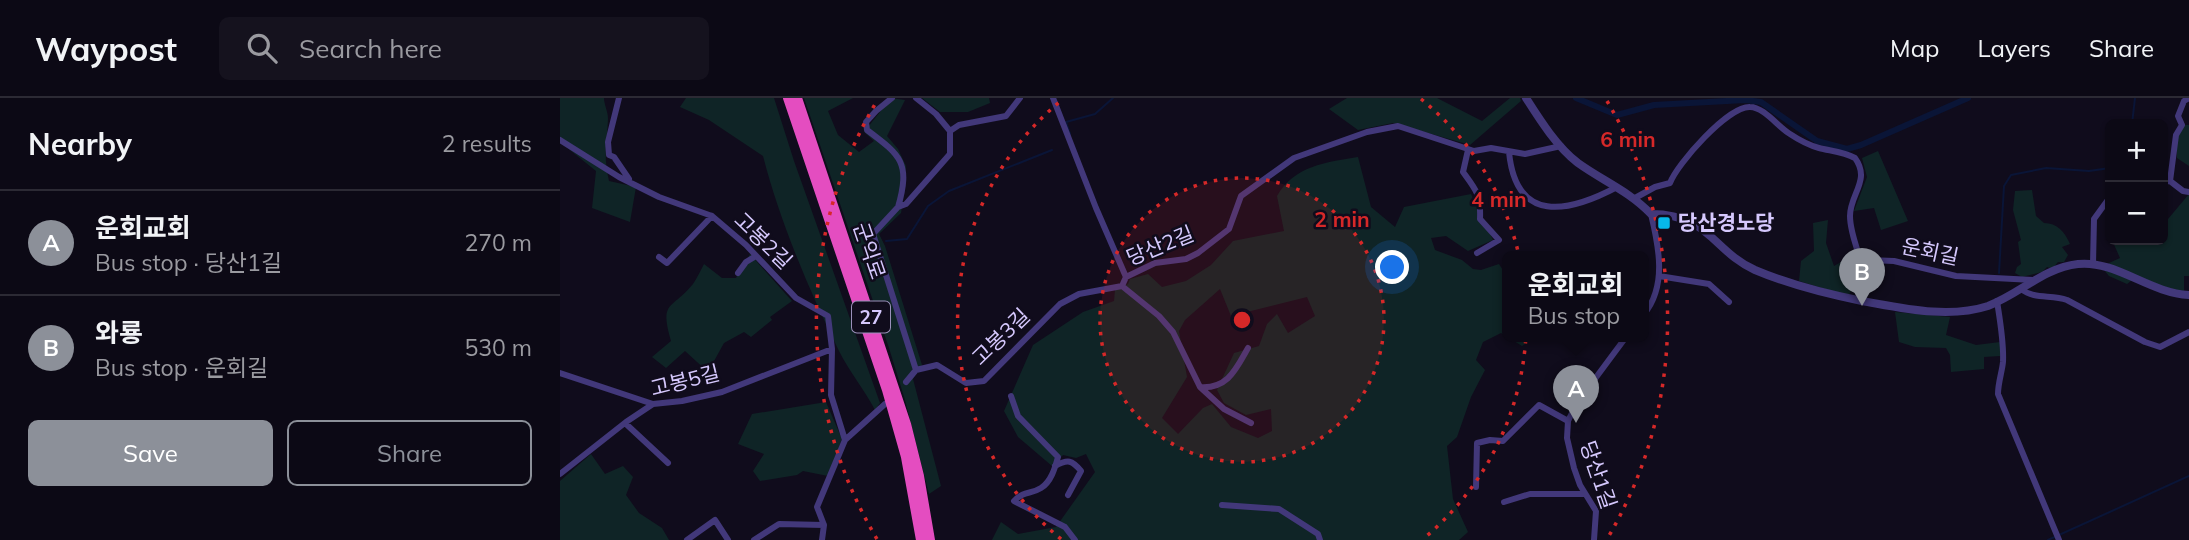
<!DOCTYPE html>
<meta charset="utf-8">
<style>
body{margin:0;font-family:Mulish,"Noto Sans KR",sans-serif;background:#15121e;color:#f1f3f6}
.controls{position:absolute;right:21px;top:21px;display:grid;overflow:hidden;border-radius:10px;box-shadow:0 2px 5px #0004}
.controls button{width:63px;height:63px;display:grid;place-items:center;padding:0;border:0;border-bottom:2px solid #2c2a34;background:#0c0915;color:#f1f3f6;font:35px sans-serif}
.you{position:absolute;left:833px;top:170px;width:24px;height:24px;margin:-18px;border:5px solid #fff;border-radius:50%;background:#1a73e8;box-shadow:0 0 0 10px #1a73e833}
.badge{display:grid;place-items:center;width:46px;height:46px;border-radius:50%;background:#8c9099;color:#fff;font-size:23px;font-weight:700}
.pin{position:absolute;translate:-50% -58px;filter:drop-shadow(0 2px 4px #0008)}
.pin::after{content:'';position:absolute;top:37px;width:24px;height:21px;background:inherit;clip-path:polygon(0 0,100% 0,50% 100%)}
.popup{position:absolute;left:942px;top:153px;width:147px;height:91px;box-sizing:border-box;display:grid;place-content:center;border-radius:10px;background:#0c0915;filter:drop-shadow(0 2px 5px #0005);font-size:23px;white-space:nowrap;color:#9a9aa0}
.popup b{font-size:26px;color:#f1f3f6}
.popup::after{content:'';position:absolute;left:50%;top:100%;margin-left:-14px;border:14px solid transparent;border-top-color:#0c0915}
.list{margin:0;padding:0;list-style:none}
h2{display:flex;justify-content:space-between;align-items:center;height:91px;margin:0;padding:0 28px;font-size:30px}
h2 small{font-size:23px;font-weight:400;color:#9a9aa0}
.list li{display:grid;grid-template-columns:46px 1fr auto;gap:21px;align-items:center;box-sizing:border-box;height:105px;padding:0 28px;border-top:2px solid #2c2a34}
.list b{display:block;font-size:26px;white-space:nowrap}
.list p{margin:0;font-size:23px;white-space:nowrap;color:#9a9aa0}
.list em{font-size:23px;font-style:normal;color:#9a9aa0}
.actions{display:flex;gap:14px;padding:21px 28px}
.actions a{flex:1;padding:16px 0;border:2px solid #8c9099;border-radius:10px;text-align:center;font-size:24px;color:#8c9099}
.actions .main{background:#8c9099;color:#fff}
.icon{flex:none;width:38px;height:38px;fill:none;stroke:currentColor;stroke-width:2;stroke-linecap:round;stroke-linejoin:round}
.map{position:relative;flex:none;width:1629px;height:442px;overflow:hidden}
header{display:flex;align-items:center;gap:42px;box-sizing:border-box;height:98px;padding:0 35px;background:#0c0915;border-bottom:2px solid #2c2a34}
header strong{font-size:33px}
nav{display:flex;gap:38px;margin-inline-start:auto;font-size:24px}
.search{width:490px;height:63px;background:#15121e;display:flex;align-items:center;gap:18px;box-sizing:border-box;padding:0 24px;border-radius:10px;color:#9a9aa0;font-size:26px}
main{display:flex}
aside{flex:1;background:#0c0915}
.map>svg:first-child{display:block}
</style>
<header>
<strong>Waypost</strong>
<div class="search"><svg class="icon" aria-label="search" viewBox="0 0 24 24"><circle cx="10" cy="10" r="6"/><path d="M15 15l6 6"/></svg>Search here</div>
<nav><a>Map</a><a>Layers</a><a>Share</a></nav>
</header>
<main>
<aside>
<h2>Nearby<small>2 results</small></h2>
<ul class="list">
<li><span class="badge">A</span><div><b>운회교회</b><p>Bus stop · 당산1길</p></div><em>270 m</em></li>
<li><span class="badge">B</span><div><b>와룡</b><p>Bus stop · 운회길</p></div><em>530 m</em></li>
</ul>
<div class="actions"><a class="main">Save</a><a>Share</a></div>
</aside>
<div class="map">
<svg width="1629" height="442" viewBox="0 0 1629 442">
<rect width="100%" height="100%" fill="#100c1c"/>
<!-- green -->
<path fill="#0f2426" fill-rule="evenodd" d="M0 0H44C44 7 48 13 48 21 47 46 43 58 49 83L76 89 70 124 32 110 36 73 0 44Z
M126 0H214L234 63 320 305 315 312C304 291 289 273 279 253 249 192 220 124 203 58L149 22 120 9Z
M244 0H293L268 13 278 37 299 54 314 43 304 34 331 0 345 2 327 38 338 51 346 68 343 103 341 115 319 136 325 148 362 267 353 281 381 388 369 396 345 302 329 250Z
M362 0H429L430 5 408 14H380Z
M787 0H877L922 23 950 0H960L961 3 910 47 833 25 798 32 769 11Z
M1625 27H1629V68L1617 60V39Z
M1318 53 1348 123 1321 132 1314 110 1294 113 1307 79 1302 60Z
M798 59 811 109 835 129 844 109 911 96 933 142 908 153 886 138 871 140 875 152 902 162 913 171 921 172 939 166 948 180V239H975L962 248 941 235 923 244 916 262 925 272 911 299 897 339 887 348 893 401 908 434 899 442H432L441 424 458 436 496 429 535 374 526 356 516 360 503 357 492 368 458 339 444 313 473 247 523 214 554 203 555 192 568 186 570 181 588 176 602 189 626 183 651 167 673 143 724 133 717 98C734 68 766 64 798 59ZM660 191 671 218 747 199 755 218 728 235 717 216 707 226 699 248 674 255 657 292 664 305 686 317 711 311 712 333 698 340 671 329 652 306 643 310 618 336 602 320 627 279 619 233 625 222Z
M1472 92 1476 118 1484 125C1497 125 1505 134 1510 146L1502 149 1508 157 1504 164H1498L1492 171 1487 169 1482 174 1462 179 1455 175 1457 169 1461 166 1458 144 1461 142 1453 112 1455 93Z
M1629 96V178H1624V193L1615 192 1576 179 1567 186 1549 178 1544 172 1549 165 1560 160 1552 142H1603V127Z
M1268 122 1266 145 1274 168 1293 157 1303 163 1301 178 1288 198 1239 183 1241 163 1254 153 1253 125Z
M190 156 232 203 210 219 212 222 191 239 184 234 164 245 148 274 125 253 106 270 92 259 111 243C99 202 112 212 133 186 137 180 141 172 144 166L162 180H176Z
M1335 214 1390 219 1386 237 1416 247 1440 244V258L1424 259V271L1391 274 1390 257 1386 250 1355 249 1339 244Z
M266 304 282 341 268 378 243 373 237 377 200 383 193 373 204 356 178 346 192 316Z
M31 356 45 376 63 368 73 379 66 397 79 415 102 430 109 442H0V383Z"/>
<g fill="none" stroke-linecap="round" stroke-linejoin="round">
<!-- stream -->
<path stroke="#0a1537" stroke-width="2" d="M1572 26 1575 0
M510 36 506 24 535 16 553 0
M326 143 347 141 368 108 389 93 492 52
M1439 175 1444 88 1451 77 1486 70 1529 73 1550 70
M1488 442 1629 378"/>
<!-- canal -->
<path stroke="#0a1537" stroke-width="6" d="M1016 0 1057 17 1094 7 1185 2 1201 4 1257 43 1287 51 1301 47 1408 0"/>
<!-- minor -->
<path stroke="#42387a" stroke-width="6" d="M59 0 48 44 49 57 54 59 69 81
M332 0 316 13 306 24 307 32C340 57 351 64 338 109
M493 0 536 110 566 179
M390 33 399 27 446 18 460 0
M0 42 59 79 99 99 152 118 186 147 236 200 268 218 272 251 271 297 285 342
M908 52 903 74C917 93 921 97 920 121L939 142 917 155
M949 54C956 126 1008 115 1057 89
M1610 83 1616 37 1622 27 1618 18 1624 3 1629 0
M1603 84 1610 83 1623 93 1629 94
M1075 100 1095 89 1110 85C1117 66 1168 8 1190 9 1204 9 1218 29 1230 36 1239 42 1248 47 1259 50 1271 53 1284 54 1295 60 1311 82 1290 96 1290 118 1290 131 1295 145 1299 157L1308 162 1334 163 1396 178 1473 182
M99 159 107 165 152 118
M1533 166 1534 121 1550 99
M178 175 186 164 196 158
M1099 178 1149 186 1169 204
M562 188 566 179 595 165 626 161 638 155 669 131 681 98 734 60 807 34 838 28 914 53 931 50 965 56 1001 48
M562 188 599 218 613 234 640 289C668 291 676 271 688 250
M1461 191C1475 202 1491 196 1507 202L1585 244 1600 249 1629 234
M1437 203C1440 223 1444 244 1443 264 1442 274 1438 285 1438 296L1499 442
M1084 216C1107 188 1099 149 1091 116
M356 272 313 136 338 109 346 106 390 56V33L376 16 356 0
M0 275 93 306
M346 284 356 272 377 267 406 285 424 283 500 206 519 196 562 188
M640 289 664 311 691 325
M451 298 458 318 498 359C495 370 491 384 481 390 470 397 465 392 454 403L505 429 515 442
M65 325 108 365
M495 368C508 361 512 362 521 373L508 397
M0 376 66 324 93 306 122 303 162 294 272 251
M916 389 917 345 930 342 943 343 979 307 1008 323
M944 404 970 396H1025
M662 407 719 411 758 436 760 442
M127 442 155 422 168 442
M194 442 219 426 264 427
M262 442 264 427 257 409 285 342 325 306
M1034 442 1036 413 1020 387 1014 370 1007 340 1008 323 1017 305 1066 239"/>
<!-- tertiary -->
<path stroke="#42387a" stroke-width="8" d="M966 0C980 22 997 49 1018 65 1043 83 1069 93 1091 116 1149 116 1153 153 1195 172 1228 186 1267 196 1302 203 1342 210 1388 221 1428 208 1460 196 1483 170 1518 166 1556 162 1589 195 1629 197"/>
<!-- trunk -->
<path stroke="#e44dc0" stroke-width="10" d="M228 0 327 292 346 359 361 442
M237 0 346 326 359 378 370 442"/>
</g>
<!-- distance rings -->
<circle cx="682" cy="222" r="142" fill="#d62828" fill-opacity=".12"/>
<g fill="none" stroke="#d62828" stroke-width="3.5" stroke-dasharray="3.5 7">
<circle cx="682" cy="222" r="142"/>
<path d="M501 441A284 284 0 0 1 503 1M861 1A284 284 0 0 1 863 441"/>
<path d="M317 441A426 426 0 0 1 317 3M1047 3A426 426 0 0 1 1047 441"/>
</g>
<!-- markers -->
<rect fill="#07b8ea" stroke="#100c1c" stroke-width="2.5" x="1097" y="118" width="14" height="14" rx="3.5"/>
<g text-anchor="middle" stroke-width="5" stroke-linejoin="round" paint-order="stroke">
<!-- shield labels -->
<rect fill="#100c1c" stroke="#9a90ba" stroke-width="2" x="292" y="203.5" width="38" height="31" rx="5"/>
<g font-size="19" font-weight="bold" fill="#d5c8fd">
<text x="311" y="226">27</text>
</g>
<!-- poi labels -->
<g font-size="21" font-weight="bold" fill="#d5c8fd" stroke="#100c1c" text-anchor="start">
<text x="1118" y="132">당산경노당</text>
</g>
<!-- street labels -->
<g font-size="21" fill="#d5c8fd" stroke="#100c1c">
<text transform="translate(203 143) rotate(44)" y="7">고봉2길</text>
<text transform="translate(600 148) rotate(-22)" y="7">당산2길</text>
<text transform="translate(309 153) rotate(71)" y="7">군익로</text>
<text transform="translate(1370 154) rotate(12)" y="7">운회길</text>
<text transform="translate(441 239) rotate(-44)" y="7">고봉3길</text>
<text transform="translate(125 283) rotate(-14)" y="7">고봉5길</text>
<text transform="translate(1038 377) rotate(71)" y="7">당산1길</text>
</g>
</g>
<circle cx="682" cy="222" r="10" fill="#d62828" stroke="#100c1c" stroke-width="3.5"/>
<g font-size="21" text-anchor="middle" font-weight="bold" fill="#d62828" stroke="#100c1c" stroke-width="5" stroke-linejoin="round" paint-order="stroke">
<text x="1068" y="49">6 min</text>
<text x="939" y="109">4 min</text>
<text x="782" y="129">2 min</text>
</g>
</svg>
<div class="controls">
<button>+</button>
<button>−</button>
</div>
<div class="you"></div>
<div class="pin badge" style="left:1016px;top:325px">A</div>
<div class="popup"><b>운회교회</b>Bus stop</div>
<div class="pin badge" style="left:1302px;top:208px">B</div>
</div>
</main>
